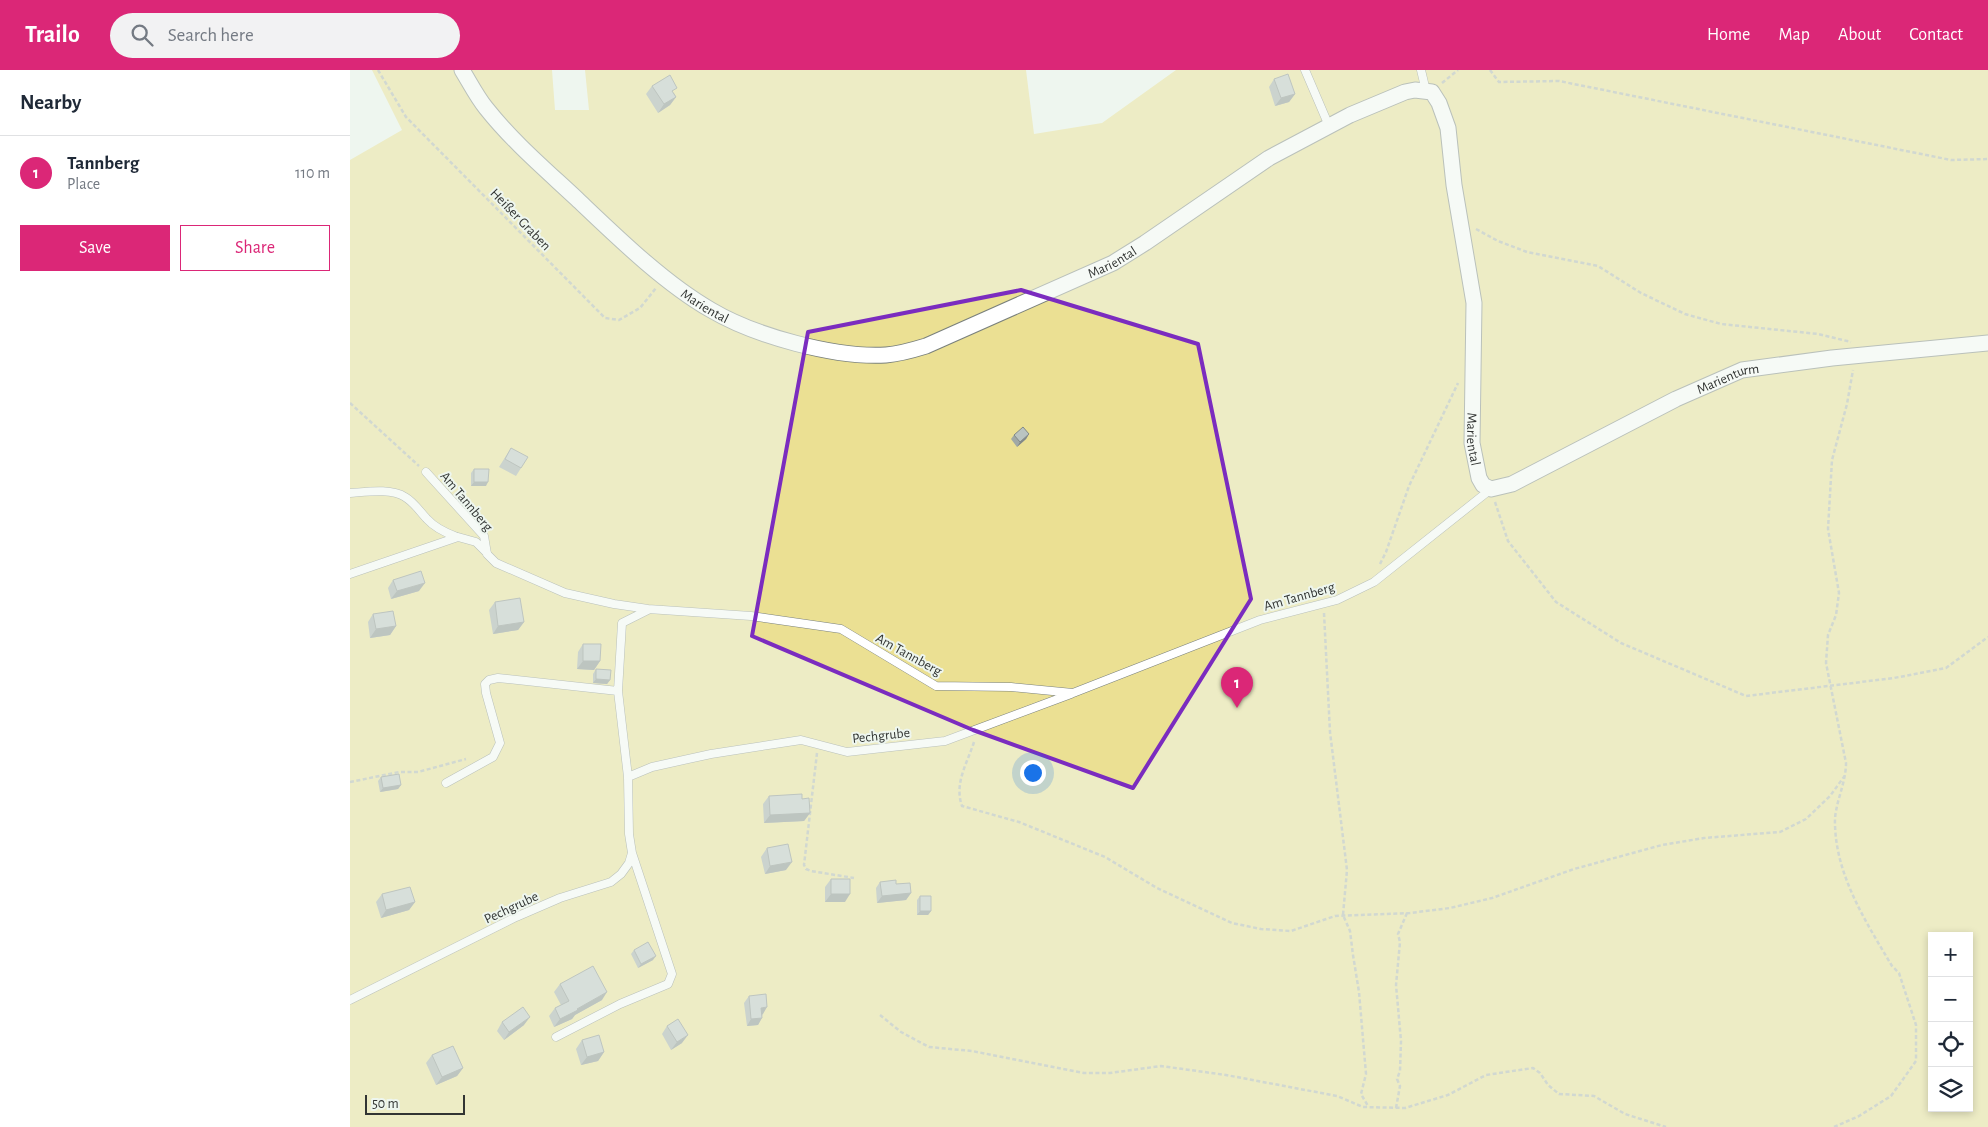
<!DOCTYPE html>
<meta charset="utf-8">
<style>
body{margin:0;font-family:"Alegreya Sans",sans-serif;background:#f2f2f3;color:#1f2937}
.controls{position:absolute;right:15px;bottom:15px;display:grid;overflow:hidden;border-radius:0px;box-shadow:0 2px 8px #0003}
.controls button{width:45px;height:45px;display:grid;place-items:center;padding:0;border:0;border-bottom:1px solid #e0e1e3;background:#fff;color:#1f2937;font:25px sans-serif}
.scale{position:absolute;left:15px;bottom:12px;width:100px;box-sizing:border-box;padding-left:5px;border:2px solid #323533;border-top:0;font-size:14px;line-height:18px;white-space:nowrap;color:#323533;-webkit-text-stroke:4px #eef6ef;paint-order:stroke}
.you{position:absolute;left:682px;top:702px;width:18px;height:18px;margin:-12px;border:4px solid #fff;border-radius:50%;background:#1a73e8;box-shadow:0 0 0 8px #1a73e833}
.badge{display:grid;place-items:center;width:32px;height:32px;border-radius:50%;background:#db2777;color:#fff;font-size:16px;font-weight:700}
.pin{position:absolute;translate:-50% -41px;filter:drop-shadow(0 1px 2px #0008)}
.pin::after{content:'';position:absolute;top:26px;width:18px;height:15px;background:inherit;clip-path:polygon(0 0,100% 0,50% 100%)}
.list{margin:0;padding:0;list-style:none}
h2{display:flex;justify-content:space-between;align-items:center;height:65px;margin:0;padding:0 20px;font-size:21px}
h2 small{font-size:16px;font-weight:400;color:#747a83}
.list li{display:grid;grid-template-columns:32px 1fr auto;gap:15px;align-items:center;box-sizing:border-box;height:75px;padding:0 20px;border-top:1px solid #e0e1e3}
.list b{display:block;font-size:19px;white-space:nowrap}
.list p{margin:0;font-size:16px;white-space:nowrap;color:#747a83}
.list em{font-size:16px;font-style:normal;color:#747a83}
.actions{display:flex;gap:10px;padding:15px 20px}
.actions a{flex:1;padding:11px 0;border:1px solid #db2777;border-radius:0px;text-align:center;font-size:18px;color:#db2777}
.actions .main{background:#db2777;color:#fff}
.icon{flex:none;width:28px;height:28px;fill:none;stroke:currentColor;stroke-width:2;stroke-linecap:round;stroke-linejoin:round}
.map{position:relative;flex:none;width:1638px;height:1057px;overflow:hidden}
header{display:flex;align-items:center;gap:30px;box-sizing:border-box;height:70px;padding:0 25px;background:#db2777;color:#fff}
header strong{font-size:24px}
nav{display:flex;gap:28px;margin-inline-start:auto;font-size:18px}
.search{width:350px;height:45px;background:#f2f2f3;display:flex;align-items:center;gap:12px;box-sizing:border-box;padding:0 18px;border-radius:28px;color:#747a83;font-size:19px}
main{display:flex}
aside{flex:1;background:#fff}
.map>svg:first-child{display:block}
</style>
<header>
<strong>Trailo</strong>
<div class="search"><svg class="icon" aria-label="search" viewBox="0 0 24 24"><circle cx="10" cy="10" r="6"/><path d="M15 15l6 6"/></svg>Search here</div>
<nav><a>Home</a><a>Map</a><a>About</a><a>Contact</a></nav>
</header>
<main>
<aside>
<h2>Nearby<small></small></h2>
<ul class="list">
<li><span class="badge">1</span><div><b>Tannberg</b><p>Place</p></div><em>110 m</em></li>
</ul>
<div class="actions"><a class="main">Save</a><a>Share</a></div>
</aside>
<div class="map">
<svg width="1638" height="1057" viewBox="0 0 1638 1057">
<rect width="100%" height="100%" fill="#eef6ef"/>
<!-- green -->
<path fill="#ebe093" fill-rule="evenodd" d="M22 0H202L205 40H239L235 0H676L684 64 752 53 826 0H1638V1057H0V90L52 60ZM1582 866H1619V1038H1582Z"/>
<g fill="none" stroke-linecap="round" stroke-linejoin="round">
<defs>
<path id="service" d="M955 0 979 56
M1071 0 1076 21
M76 402 134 466 137 484 146 493 215 523 264 534 298 539 401 546 491 559 586 616 661 617 723 623 910 550 987 530 1024 512 1141 419
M0 423C16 422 41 418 55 427 64 432 70 442 77 449 85 458 96 463 107 467
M0 504 108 467 126 472 137 483
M278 707 302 697 361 684 451 670 497 682 595 671 721 624
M96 713 143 687 150 673 136 623 135 614 139 610 148 608 268 621
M0 930 166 847 210 828 261 812 271 804 279 793 282 783 279 764 278 707 268 621 272 553 298 540
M206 967 270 934 318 914 322 904 282 783"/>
<g id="minor">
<path id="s1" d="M112 0C120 13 127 27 136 38 163 72 196 100 227 129 267 167 314 213 361 240 405 266 485 288 536 285 550 284 563 280 576 276L763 193 795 173 919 88 1000 45 1055 22 1065 20 1082 22 1089 33 1098 58 1104 115 1124 233 1122 373 1129 408 1133 415 1141 419 1162 414 1326 329 1392 300 1482 288 1638 273"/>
</g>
</defs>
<!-- service casing -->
<use href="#service" stroke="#7a817c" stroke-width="9"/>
<!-- minor casing -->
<use href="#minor" stroke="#7a817c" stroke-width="17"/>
<!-- path -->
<path stroke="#adb3ae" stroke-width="2.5" stroke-dasharray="4 2.5" stroke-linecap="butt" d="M28 0 56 47 255 248 269 250 290 238 306 218
M1140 0 1149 12 1209 11 1601 90 1638 89
M1092 13 1108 0
M1126 159 1148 171 1177 182 1248 196 1291 223 1335 244 1371 254 1468 264 1501 272
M0 333 69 396
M1145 432 1158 471 1206 532 1271 573 1396 626 1544 608 1596 598 1638 567
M1030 494 1036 482 1059 416 1108 313
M974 543 980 662 997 800 993 845 1000 861 1003 885 1009 922 1016 1004 1011 1024 1018 1036
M624 672C617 694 604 713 612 736L669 752 755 787 807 818 882 853 911 859 941 861 985 846 1060 843 1100 838 1142 828 1224 799 1312 775 1354 768 1430 762 1456 749 1480 726 1496 704
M467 683 454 795 456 799 461 801 504 808
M0 712 49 702H68L116 689
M530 945 551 962 579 977 622 981 734 1003H760L811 996 876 1005 987 1026 1013 1037 1055 1038 1098 1025 1136 1005 1183 998 1190 1003 1198 1015 1209 1024 1244 1026 1275 1044 1316 1057
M1046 1038 1050 1016 1047 1009 1050 1001 1051 971 1046 915 1050 872 1048 864 1057 843
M1484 1057 1509 1046 1541 1026 1566 991V955L1549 903 1542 896C1516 852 1486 806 1485 754 1484 735 1496 714 1496 693L1476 593 1478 565 1486 545 1489 523 1478 459 1482 390 1497 334 1503 300"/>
<!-- service -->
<use href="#service" stroke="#fff" stroke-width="8"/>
<!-- minor -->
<use href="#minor" stroke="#fff" stroke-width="15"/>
</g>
<!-- wall -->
<path fill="#a0a9a6" d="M924 9 945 24 939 32 925 36 919 17Z
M302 16 324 23 326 27 320 35 308 43 296 24Z
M679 364 676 369 667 377 661 369 664 365Z
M161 378 171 398 166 406 149 397Z
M124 399 136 416H121V403Z
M43 510 69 521 41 529 38 518Z
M145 532 174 552 168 560 143 564 139 540Z
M23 544 46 556 40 565 20 568 18 552Z
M233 574 250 591 244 600 227 599 228 582Z
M246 599 260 610 257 614 243 613V604Z
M31 707 51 715 48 719 30 722 28 711Z
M419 726 452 729 460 743 454 751 414 753 413 734Z
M417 778 436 800 415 804 411 787Z
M481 809 495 832H475V817Z
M530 812 546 814 561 823 556 830 527 833 526 818Z
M32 824 65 832 59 840 31 848 26 832Z
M570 826 581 841 578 845H567V830Z
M284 880 303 890 288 898 281 884Z
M210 914 252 930 225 945 222 949 204 957 199 946 205 938 211 935 204 922Z
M399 926 413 944 408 955 397 956 394 933Z
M152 952 174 955 154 970 147 961Z
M317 956 332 973 321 980 312 964Z
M232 970 254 982 248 991 231 995 226 979Z
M82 985 113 998 107 1006 86 1015 76 993Z"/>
<!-- shaded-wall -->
<path fill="#828987" d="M945 24 939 32 925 36 931 28Z
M326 27 320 35 308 43 314 34Z
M679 364 676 369 667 377 670 372Z
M124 412H138L136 416H121Z
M75 513 69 521 41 529 47 521Z
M174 552 168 560 143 564 148 556Z
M46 556 40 565 20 568 26 559Z
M233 591H250L244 600 227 599Z
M246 609 260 610 257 614 243 613Z
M51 715 48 719 30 722 33 718Z
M460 743 454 751 414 753 420 745Z
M442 792 436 800 415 804 420 796Z
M561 823 556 830 527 833 532 826Z
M481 824H500L495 832H475Z
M65 832 59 840 31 848 36 840Z
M570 841H581L578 845H567Z
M306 886 303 890 288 898 291 894Z
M257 922 252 930 225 945 222 949 204 957 210 949Z
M417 937 413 944 407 945 411 938Z
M180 947 174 955 154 970 159 962Z
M412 948 408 955 397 956 401 949Z
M338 965 332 973 321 980 327 972Z
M254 982 248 991 231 995 237 987Z
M113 998 107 1006 86 1015 92 1007Z"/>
<!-- building -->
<path fill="#bac4c1" stroke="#828987" d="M938 4 945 24 931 28 924 9Z
M320 5 327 18 322 21 326 27 314 34 302 16Z
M673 357 679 364 670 372 664 365Z
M161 378 178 387 171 398 155 389Z
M124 399H139L138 412H124Z
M71 501 75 513 47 521 43 510Z
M170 528 174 552 148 556 145 532Z
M43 541 46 556 26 559 23 544Z
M233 574H251L250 591H233Z
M246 599 261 600 260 610 246 609Z
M49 704 51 715 33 718 31 707Z
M452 724V729L459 728 460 743 420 745 419 726Z
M438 774 442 792 420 796 417 778Z
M481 809H500V824H481Z
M546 810V814L560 813 561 823 532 826 530 812Z
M60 817 65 832 36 840 32 824Z
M570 826H581V841H570Z
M298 872 306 886 291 894 284 880Z
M243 896 257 922 227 939 228 940 210 949 205 938 219 931 210 914Z
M416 924 417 937 411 938 412 948 401 949 399 926Z
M173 937 180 947 159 962 152 952Z
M328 949 338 965 327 972 317 956Z
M249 965 254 982 237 987 232 970Z
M103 976 113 998 92 1007 82 985Z"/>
<!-- marked area -->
<path d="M0 0H1638V1057H0ZM671 220 848 274 901 529 783 718 623 660 402 566 458 262Z" fill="#eef6ef" fill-opacity=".55" fill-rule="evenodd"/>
<path fill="none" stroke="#7b2cbf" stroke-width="4" stroke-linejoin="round" d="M671 220 848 274 901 529 783 718 623 660 402 566 458 262Z"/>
<g text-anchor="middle" stroke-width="4" stroke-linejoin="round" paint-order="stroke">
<!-- street labels -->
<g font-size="14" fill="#323533" stroke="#eef6ef">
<text transform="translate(171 149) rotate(46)" y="5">Heißer Graben</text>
<text dy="5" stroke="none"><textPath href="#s1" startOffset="776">Mariental</textPath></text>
<text dy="5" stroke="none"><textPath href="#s1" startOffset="341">Mariental</textPath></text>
<text dy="5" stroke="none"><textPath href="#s1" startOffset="1815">Marienturm</textPath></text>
<text dy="5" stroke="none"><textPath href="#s1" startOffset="1496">Mariental</textPath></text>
<text transform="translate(117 431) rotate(50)" y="5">Am Tannberg</text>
<text transform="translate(949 526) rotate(-16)" y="5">Am Tannberg</text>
<text transform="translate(559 584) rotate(29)" y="5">Am Tannberg</text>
<text transform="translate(531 665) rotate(-6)" y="5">Pechgrube</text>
<text transform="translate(161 837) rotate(-25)" y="5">Pechgrube</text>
</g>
</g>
</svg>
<div class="controls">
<button>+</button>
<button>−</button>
<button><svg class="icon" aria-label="locate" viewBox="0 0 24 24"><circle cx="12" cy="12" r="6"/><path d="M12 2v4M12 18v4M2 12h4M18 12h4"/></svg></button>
<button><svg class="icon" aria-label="layers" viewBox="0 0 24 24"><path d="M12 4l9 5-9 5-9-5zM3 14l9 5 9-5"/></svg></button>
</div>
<div class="scale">50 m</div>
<div class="you"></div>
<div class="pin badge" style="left:887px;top:638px">1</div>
</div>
</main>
